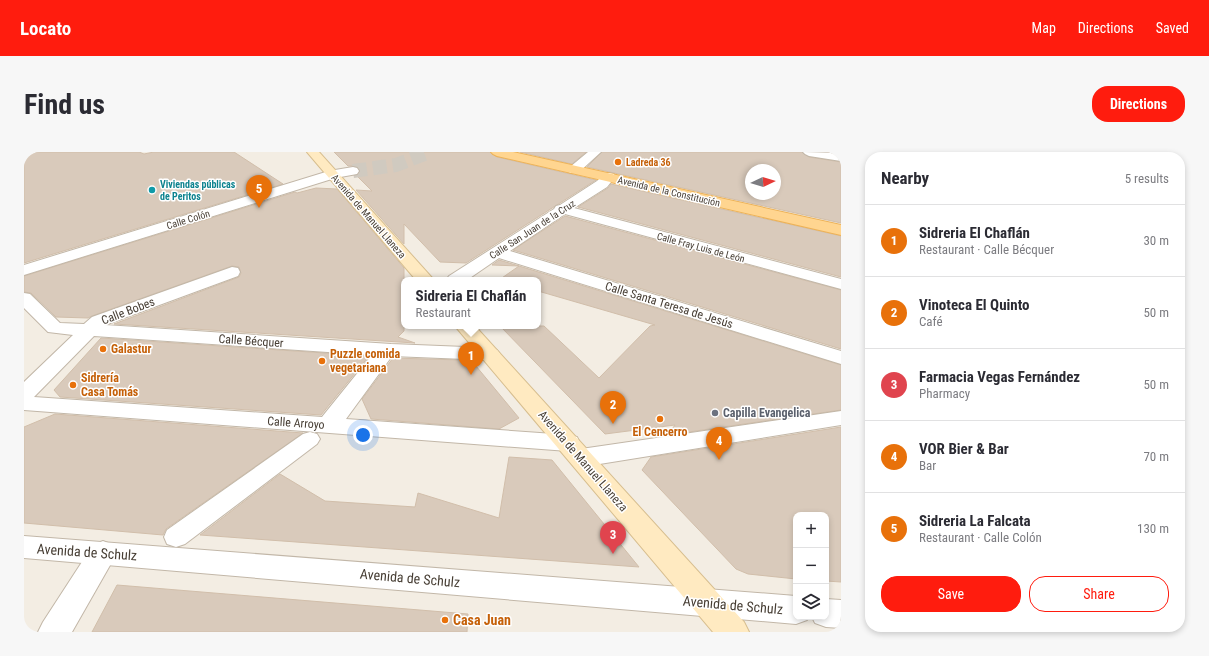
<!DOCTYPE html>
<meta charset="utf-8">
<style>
body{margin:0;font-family:"Roboto Condensed",sans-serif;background:#f7f7f7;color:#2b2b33}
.controls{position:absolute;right:12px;bottom:12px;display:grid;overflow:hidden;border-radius:8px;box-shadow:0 2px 6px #0003}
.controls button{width:36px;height:36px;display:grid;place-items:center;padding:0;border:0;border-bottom:1px solid #e1e1e2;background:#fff;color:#2b2b33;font:20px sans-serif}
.compass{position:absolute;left:721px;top:12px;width:36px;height:36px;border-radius:50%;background:#fff;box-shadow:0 2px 6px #0003;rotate:86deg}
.you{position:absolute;left:339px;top:283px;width:14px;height:14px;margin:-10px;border:3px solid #fff;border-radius:50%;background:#1a73e8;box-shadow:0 0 0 6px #1a73e833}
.badge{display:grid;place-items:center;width:26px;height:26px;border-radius:50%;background:#ff1c0e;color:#fff;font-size:13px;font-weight:700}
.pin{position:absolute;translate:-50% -33px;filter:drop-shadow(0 1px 2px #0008)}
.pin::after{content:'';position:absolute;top:21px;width:14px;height:12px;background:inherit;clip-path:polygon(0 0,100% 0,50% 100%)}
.popup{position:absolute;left:377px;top:125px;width:140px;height:52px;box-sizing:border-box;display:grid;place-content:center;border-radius:8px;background:#fff;filter:drop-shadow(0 1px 3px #0005);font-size:13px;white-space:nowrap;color:#7c7c81}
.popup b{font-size:15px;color:#2b2b33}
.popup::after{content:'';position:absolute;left:50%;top:100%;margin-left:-8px;border:8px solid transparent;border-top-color:#fff}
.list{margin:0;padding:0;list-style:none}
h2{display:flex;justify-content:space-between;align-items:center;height:52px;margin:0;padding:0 16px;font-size:17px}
h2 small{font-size:13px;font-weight:400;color:#7c7c81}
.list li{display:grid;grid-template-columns:26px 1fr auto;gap:12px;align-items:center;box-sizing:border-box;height:72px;padding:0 16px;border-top:1px solid #e1e1e2}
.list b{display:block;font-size:15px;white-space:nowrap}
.list p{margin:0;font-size:13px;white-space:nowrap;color:#7c7c81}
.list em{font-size:13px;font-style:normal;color:#7c7c81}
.actions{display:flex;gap:8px;padding:12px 16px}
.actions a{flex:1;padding:9px 0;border:1px solid #ff1c0e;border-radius:16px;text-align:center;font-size:14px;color:#ff1c0e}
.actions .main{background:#ff1c0e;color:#fff}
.icon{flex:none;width:22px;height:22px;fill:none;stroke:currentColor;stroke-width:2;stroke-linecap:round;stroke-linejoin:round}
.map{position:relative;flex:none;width:817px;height:480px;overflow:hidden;border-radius:16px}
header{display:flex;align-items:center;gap:24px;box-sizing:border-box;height:56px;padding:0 20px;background:#ff1c0e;color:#fff}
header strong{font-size:19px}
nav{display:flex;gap:22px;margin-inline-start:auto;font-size:14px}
.intro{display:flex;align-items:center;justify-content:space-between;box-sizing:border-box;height:96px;padding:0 24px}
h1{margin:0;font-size:28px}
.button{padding:10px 18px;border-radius:16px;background:#ff1c0e;color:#fff;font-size:14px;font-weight:700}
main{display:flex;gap:24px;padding:0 24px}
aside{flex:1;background:#fff;border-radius:16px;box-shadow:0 2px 6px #0003}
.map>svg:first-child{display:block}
</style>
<header>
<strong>Locato</strong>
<nav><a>Map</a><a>Directions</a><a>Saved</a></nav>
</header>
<div class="intro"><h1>Find us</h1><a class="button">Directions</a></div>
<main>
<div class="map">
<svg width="817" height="480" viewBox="0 0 817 480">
<rect width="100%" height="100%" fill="#f3ede3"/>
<!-- building -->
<path fill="#d9cabb" stroke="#d1beaa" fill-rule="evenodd" d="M0 0H115L120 2 130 0H210L259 32 0 111Z
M310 0H466L473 5 572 28 442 111 416 110 380 72V92L332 38 348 39 333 24 336 20 334 15 329 14H324Z
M496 0H562L548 12Z
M578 0H778L785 5 817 10V71L563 15ZM727 18H751V42H727Z
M587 32 817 84V125L554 55 584 36Z
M292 36 313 37 380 116V179L374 185 391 191 90 172 215 125 217 121 215 115 208 114 68 164 64 166 32 165 7 141 0 140V124L271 40 273 41Z
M541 64 817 138V197L489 98Z
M475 108 495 114 468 113Z
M495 114 817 213V258L644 283 651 273 581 282 476 174H520L575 226 626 174 631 173 514 139V128H475Z
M77 186 345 204 297 263 36 245 30 238Z
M369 206 437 208 452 214 495 266 475 277 347 267 338 247Z
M31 262 279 281 142 377 139 383 0 371V275Z
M817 275V430L802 429V363H772V427L724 422 712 417 618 318 627 305Z
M485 305 528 308 615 415 176 383 256 322 301 349 391 355 394 341 475 366Z
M93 433 444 462 443 480H68Z"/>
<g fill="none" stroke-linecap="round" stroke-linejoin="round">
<!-- minor-tunnel -->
<path stroke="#d0cac0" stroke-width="14" stroke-dasharray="14 6" stroke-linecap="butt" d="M329 19 372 13 406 0"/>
<defs>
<path id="pedestrian" d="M286 280 293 282 296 287 293 292 161 392 152 395 143 392 140 385 143 378 279 282Z"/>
<path id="minor" d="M564 0H577L554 21H546L544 18 546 15Z
M779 0 817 1V9L785 4 781 2Z
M329 15 333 16 335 19 333 22 311 26 0 123V113L305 19Z
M585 21 590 22 591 25 583 35 550 56 817 127V137L541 62 486 99 817 199V212L475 106 443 128H422L425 124 530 57 532 54 536 53 573 29 580 22Z
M208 115 214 116 216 120 214 124 81 173 367 192 466 196 473 198 476 202 473 206 466 208 368 204 322 267 544 283 553 285 556 291 553 297 544 299 0 258V230L49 183 24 180 0 156V141L6 142 36 171 60 172 68 165ZM70 184 348 203 298 265 10 245Z
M817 259V273L557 315 548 312 545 306 548 300 557 297Z
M79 389 89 393 93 401 48 480H14L19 470 69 393Z"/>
<path id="tertiary" d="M0 384 772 444V465H784L783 468 772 472 0 406Z
M802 447 817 448V476L802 475 791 471 788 465H802Z"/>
<path id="secondary" d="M283 0H295L410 128H392Z
M431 174H451L720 470 725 480H689Z"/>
<path id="primary" d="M467 0H489L817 73V83L473 4 469 2Z"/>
</defs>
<!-- pedestrian casing -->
<use href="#pedestrian" stroke="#c2b7a8" stroke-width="2"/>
<!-- minor casing -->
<use href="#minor" stroke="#c2b7a8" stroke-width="2"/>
<!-- tertiary casing -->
<use href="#tertiary" stroke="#c2b7a8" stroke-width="2"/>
<!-- secondary casing -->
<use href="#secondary" stroke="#d7be8f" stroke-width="2"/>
<!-- primary casing -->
<use href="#primary" stroke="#edb257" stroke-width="2"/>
<!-- pedestrian -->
<use href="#pedestrian" fill="#fff" fill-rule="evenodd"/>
<!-- minor -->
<use href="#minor" fill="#fff" fill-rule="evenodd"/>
<!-- tertiary -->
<use href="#tertiary" fill="#fff" fill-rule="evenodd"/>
<!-- secondary -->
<use href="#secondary" fill="#ffeac1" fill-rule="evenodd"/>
<!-- primary -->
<use href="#primary" fill="#ffd590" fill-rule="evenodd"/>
</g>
<!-- markers -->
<g fill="#e8710a" stroke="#fff" stroke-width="1.5">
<circle cx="594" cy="10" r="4"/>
<circle cx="79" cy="197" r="4"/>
<circle cx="298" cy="209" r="4"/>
<circle cx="49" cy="233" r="4"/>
<circle cx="636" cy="267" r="4"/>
<circle cx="421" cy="468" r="4"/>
</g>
<circle fill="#0f9aa8" stroke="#fff" stroke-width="1.5" cx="128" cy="38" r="4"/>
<circle fill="#6b7280" stroke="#fff" stroke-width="1.5" cx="691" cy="261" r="4"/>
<g text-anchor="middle" stroke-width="3" stroke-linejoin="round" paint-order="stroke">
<!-- far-food labels -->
<g font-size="10" font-weight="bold" fill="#c56008" stroke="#fff" text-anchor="start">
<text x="602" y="14">Ladreda 36</text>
</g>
<!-- far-culture labels -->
<g font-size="10" font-weight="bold" fill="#0d838f" stroke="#fff" text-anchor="start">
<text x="136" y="36">Viviendas públicas<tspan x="136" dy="12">de Peritos</tspan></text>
</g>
<!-- far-street labels -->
<g font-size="10" fill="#463d33" stroke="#fff">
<text transform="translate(645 39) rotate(13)" y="4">Avenida de la Constitución</text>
<text transform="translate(345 64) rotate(49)" y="4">Avenida de Manuel Llaneza</text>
<text transform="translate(164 67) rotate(-17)" y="4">Calle Colón</text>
<text transform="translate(508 77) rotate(-33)" y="4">Calle San Juan de la Cruz</text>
<text transform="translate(677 95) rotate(15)" y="4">Calle Fray Luis de León</text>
</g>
<!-- street labels -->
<g font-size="12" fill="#463d33" stroke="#fff">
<text transform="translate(645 153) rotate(17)" y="4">Calle Santa Teresa de Jesús</text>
<text transform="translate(104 159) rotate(-21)" y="4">Calle Bobes</text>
<text transform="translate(227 189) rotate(4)" y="4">Calle Bécquer</text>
<text transform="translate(272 271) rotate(4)" y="4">Calle Arroyo</text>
<text transform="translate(559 309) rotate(49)" y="4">Avenida de Manuel Llaneza</text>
</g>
<!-- food labels -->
<g font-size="12" font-weight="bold" fill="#c56008" stroke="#fff" text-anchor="start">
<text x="87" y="201">Galastur</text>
<text x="306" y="206">Puzzle comida<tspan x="306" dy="14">vegetariana</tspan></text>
<text x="57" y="230">Sidrería<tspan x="57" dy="14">Casa Tomás</tspan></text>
<text x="636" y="284" text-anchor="middle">El Cencerro</text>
</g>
<!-- worship labels -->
<g font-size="12" font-weight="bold" fill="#5b616d" stroke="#fff" text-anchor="start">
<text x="699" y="265">Capilla Evangelica</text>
</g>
<!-- near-street labels -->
<g font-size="14" fill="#463d33" stroke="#fff">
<text transform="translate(63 400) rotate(4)" y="5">Avenida de Schulz</text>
<text transform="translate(386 426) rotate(5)" y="5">Avenida de Schulz</text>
<text transform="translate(709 453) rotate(5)" y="5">Avenida de Schulz</text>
</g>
<!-- near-food labels -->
<g font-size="14" font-weight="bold" fill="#c56008" stroke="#fff" text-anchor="start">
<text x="429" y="473">Casa Juan</text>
</g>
</g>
</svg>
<div class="controls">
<button>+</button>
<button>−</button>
<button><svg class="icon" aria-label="layers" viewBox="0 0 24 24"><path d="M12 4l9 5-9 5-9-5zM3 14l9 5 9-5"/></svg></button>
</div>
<svg class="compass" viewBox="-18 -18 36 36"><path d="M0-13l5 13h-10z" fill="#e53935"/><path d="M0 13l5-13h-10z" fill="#7c7c81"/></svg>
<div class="you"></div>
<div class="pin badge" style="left:447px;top:223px;background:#e8710a">1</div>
<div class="popup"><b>Sidreria El Chaflán</b>Restaurant</div>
<div class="pin badge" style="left:589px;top:272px;background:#e8710a">2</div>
<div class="pin badge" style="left:589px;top:402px;background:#e0444e">3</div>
<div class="pin badge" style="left:695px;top:308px;background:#e8710a">4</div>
<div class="pin badge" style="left:235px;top:56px;background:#e8710a">5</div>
</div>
<aside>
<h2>Nearby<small>5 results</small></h2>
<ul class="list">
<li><span class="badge" style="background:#e8710a">1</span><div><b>Sidreria El Chaflán</b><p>Restaurant · Calle Bécquer</p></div><em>30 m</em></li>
<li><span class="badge" style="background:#e8710a">2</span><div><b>Vinoteca El Quinto</b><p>Café</p></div><em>50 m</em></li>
<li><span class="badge" style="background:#e0444e">3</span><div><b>Farmacia Vegas Fernández</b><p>Pharmacy</p></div><em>50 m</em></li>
<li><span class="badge" style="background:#e8710a">4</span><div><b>VOR Bier &amp; Bar</b><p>Bar</p></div><em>70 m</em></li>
<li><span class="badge" style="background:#e8710a">5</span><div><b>Sidreria La Falcata</b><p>Restaurant · Calle Colón</p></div><em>130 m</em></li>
</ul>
<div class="actions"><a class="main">Save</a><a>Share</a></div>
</aside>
</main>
